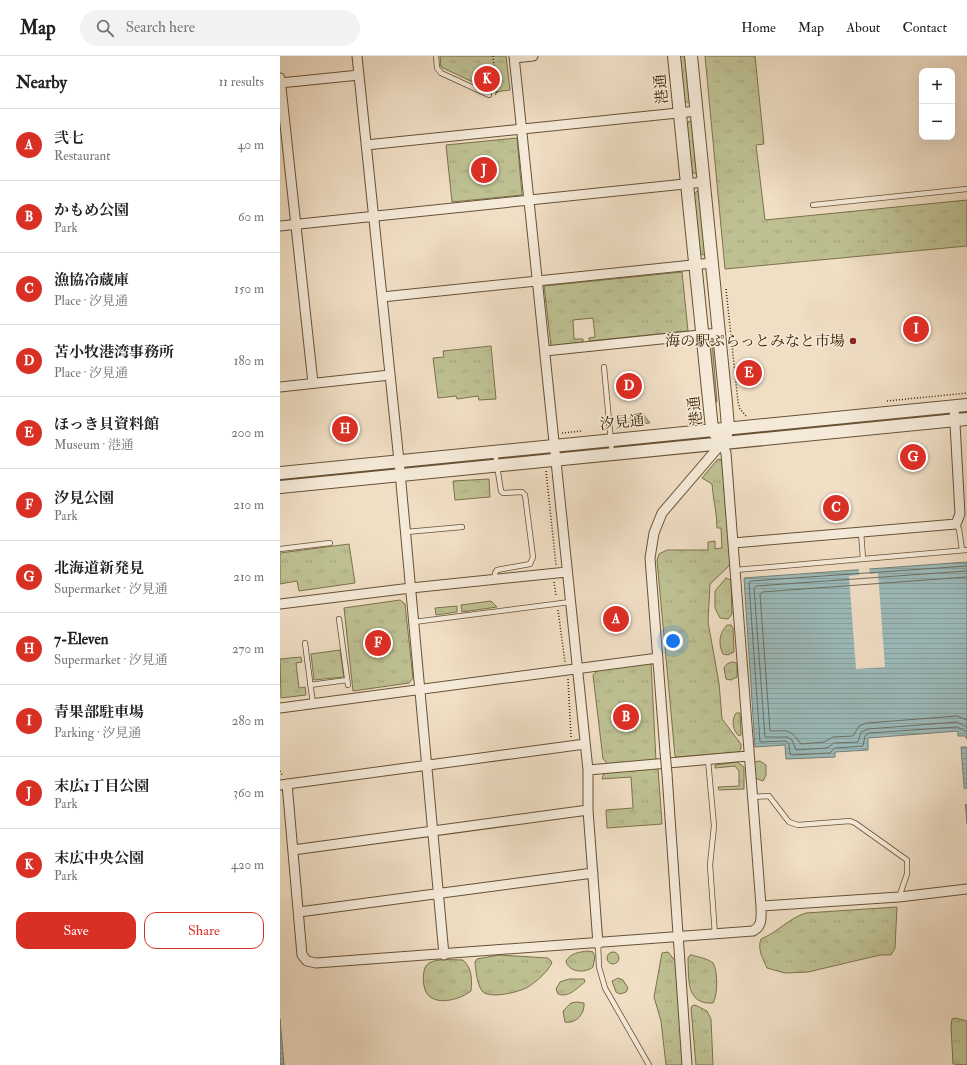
<!DOCTYPE html>
<meta charset="utf-8">
<style>
body{margin:0;font-family:"IM FELL Double Pica","Noto Serif JP",serif;background:#f2f2f2;color:#202124}
.controls{position:absolute;right:12px;top:12px;display:grid;overflow:hidden;border-radius:8px;box-shadow:0 4px 16px #0002}
.controls button{width:36px;height:36px;display:grid;place-items:center;padding:0;border:0;border-bottom:1px solid #e0e0e0;background:#fff;color:#202124;font:20px sans-serif}
.you{position:absolute;left:393px;top:585px;width:14px;height:14px;margin:-10px;border:3px solid #fff;border-radius:50%;background:#1a73e8;box-shadow:0 0 0 6px #1a73e833}
.badge{display:grid;place-items:center;width:26px;height:26px;border-radius:50%;background:#d93025;color:#fff;font-size:13px;font-weight:700}
.pin{position:absolute;translate:-50% -50%;border:2px solid #fff;box-shadow:0 1px 4px #0006}
.list{margin:0;padding:0;list-style:none}
h2{display:flex;justify-content:space-between;align-items:center;height:52px;margin:0;padding:0 16px;font-size:17px}
h2 small{font-size:13px;font-weight:400;color:#757577}
.list li{display:grid;grid-template-columns:26px 1fr auto;gap:12px;align-items:center;box-sizing:border-box;height:72px;padding:0 16px;border-top:1px solid #e0e0e0}
.list b{display:block;font-size:15px;white-space:nowrap}
.list p{margin:0;font-size:13px;white-space:nowrap;color:#757577}
.list em{font-size:13px;font-style:normal;color:#757577}
.actions{display:flex;gap:8px;padding:12px 16px}
.actions a{flex:1;padding:9px 0;border:1px solid #d93025;border-radius:12px;text-align:center;font-size:14px;color:#d93025}
.actions .main{background:#d93025;color:#fff}
.icon{flex:none;width:22px;height:22px;fill:none;stroke:currentColor;stroke-width:2;stroke-linecap:round;stroke-linejoin:round}
.map{position:relative;flex:none;width:687px;height:1009px;overflow:hidden}
header{display:flex;align-items:center;gap:24px;box-sizing:border-box;height:56px;padding:0 20px;background:#fff;border-bottom:1px solid #e0e0e0}
header strong{font-size:19px}
nav{display:flex;gap:22px;margin-inline-start:auto;font-size:14px}
.search{width:280px;height:36px;background:#f2f2f2;display:flex;align-items:center;gap:10px;box-sizing:border-box;padding:0 14px;border-radius:22px;color:#757577;font-size:15px}
main{display:flex}
aside{flex:1;background:#fff}
.map>svg:first-child{display:block}
</style>
<header>
<strong>Map</strong>
<div class="search"><svg class="icon" aria-label="search" viewBox="0 0 24 24"><circle cx="10" cy="10" r="6"/><path d="M15 15l6 6"/></svg>Search here</div>
<nav><a>Home</a><a>Map</a><a>About</a><a>Contact</a></nav>
</header>
<main>
<aside>
<h2>Nearby<small>11 results</small></h2>
<ul class="list">
<li><span class="badge">A</span><div><b>弐七</b><p>Restaurant</p></div><em>40 m</em></li>
<li><span class="badge">B</span><div><b>かもめ公園</b><p>Park</p></div><em>60 m</em></li>
<li><span class="badge">C</span><div><b>漁協冷蔵庫</b><p>Place · 汐見通</p></div><em>150 m</em></li>
<li><span class="badge">D</span><div><b>苫小牧港湾事務所</b><p>Place · 汐見通</p></div><em>180 m</em></li>
<li><span class="badge">E</span><div><b>ほっき貝資料館</b><p>Museum · 港通</p></div><em>200 m</em></li>
<li><span class="badge">F</span><div><b>汐見公園</b><p>Park</p></div><em>210 m</em></li>
<li><span class="badge">G</span><div><b>北海道新発見</b><p>Supermarket · 汐見通</p></div><em>210 m</em></li>
<li><span class="badge">H</span><div><b>7-Eleven</b><p>Supermarket · 汐見通</p></div><em>270 m</em></li>
<li><span class="badge">I</span><div><b>青果部駐車場</b><p>Parking · 汐見通</p></div><em>280 m</em></li>
<li><span class="badge">J</span><div><b>末広1丁目公園</b><p>Park</p></div><em>360 m</em></li>
<li><span class="badge">K</span><div><b>末広中央公園</b><p>Park</p></div><em>420 m</em></li>
</ul>
<div class="actions"><a class="main">Save</a><a>Share</a></div>
</aside>
<div class="map">
<svg width="687" height="1009" viewBox="0 0 687 1009">
<defs>
<pattern id="grass-tufts" width="24" height="20" patternUnits="userSpaceOnUse"><rect width="24" height="20" fill="#bec092"/><path d="M3 7l-1-3M5 7V3M7 7l1-3M15 17l-1-3M17 17v-4M19 17l1-3" fill="none" stroke="#a4a57c"/></pattern>
<pattern id="water-rules" width="6" height="5" patternUnits="userSpaceOnUse"><rect width="6" height="5" fill="#9cbbbc"/><path d="M0 2.5h6" fill="none" stroke="#87a0a0"/></pattern>
</defs>
<rect width="100%" height="100%" fill="#f0dec5"/>
<filter id="stains"><feTurbulence type="fractalNoise" baseFrequency=".005" numOctaves="4"/><feColorMatrix values="0 0 0 0 .2 0 0 0 0 .09 0 0 0 0 .02 0 0 0 .5 -.17"/></filter>
<radialGradient id="worn" r=".72"><stop offset=".6" stop-color="#630" stop-opacity="0"/><stop offset="1" stop-color="#630" stop-opacity=".3"/></radialGradient>
<!-- grass -->
<path fill="url(#grass-tufts)" stroke="#7c724a" d="M160 0H226L230 34 214 36 161 11Z
M400 0H407L410 45 408 47 404 44Z
M425 0H475L484 88 476 89 485 164 687 144V190L445 213Z
M409 65 412 66 418 117 416 118 411 115 407 69Z
M237 82 242 139 172 146 166 89Z
M417 135H419L426 198 422 199 420 196 414 139Z
M402 216 408 275 309 285V282L315 281 313 262 293 264 294 283H303V286L271 290 264 230Z
M432 285 437 346H435L429 286Z
M211 290 216 343 199 344 198 340 177 343 176 340 158 342 153 302 164 301 163 295Z
M356 357 363 358 370 367 348 369 350 362Z
M644 358 645 362 478 378 477 374Z
M404 381 405 385 341 391V388Z
M327 390V393L293 397 292 393Z
M440 403 442 406 450 507 448 511 430 528 428 566 439 627 442 663 461 688V693L458 696 397 701 395 700 377 504 379 498 387 494H428V486L435 485V493L442 492 441 472H437C437 457 433 443 432 428L422 422 437 404Z
M92 413 93 417 0 426V422Z
M209 423 210 441 175 444 173 425Z
M69 488 75 527 19 535 17 525 0 528V497Z
M446 522 451 524 452 558 448 563 440 562 435 552V535Z
M120 544 125 548 133 622 129 627 73 635 64 552Z
M211 545 217 551 182 556 181 549Z
M177 550V556L156 559 155 552Z
M447 569H451L453 572 454 596 448 599 443 598C438 587 439 578 447 569Z
M60 594 64 621 34 624 31 598Z
M21 601 22 606 16 607 19 632 25 631 26 639 1 642 0 603Z
M452 606 457 607V621L451 624 446 623 444 612 447 608Z
M371 607 376 705 328 708 323 703 313 619 320 612Z
M456 657H460L461 679 459 680C453 675 451 664 456 657Z
M480 705 486 709V719L483 725 475 722 474 706Z
M457 706 464 711V733L439 734 438 731 459 730V715L455 710 435 712V709Z
M378 712 382 768 327 772 326 754 353 752 351 721 322 723 324 717Z
M617 851 615 892 611 899H600L528 916 505 917 487 912C483 903 477 893 481 883 498 876 509 862 526 857Z
M308 895 313 896 315 901 313 911C305 918 288 916 286 905 291 897 299 896 308 895Z
M388 896 396 906 404 1009H386L381 965 374 941 382 897Z
M327 902a6 6 0 1 1 12 0a6 6 0 1 1-12 0Z
M219 899 268 902 272 906C269 915 256 926 248 931 239 936 212 943 203 936 197 930 196 915 195 906L197 903Z
M410 899H412C418 901 429 903 433 907 438 915 438 939 433 947 405 949 409 921 408 902Z
M183 904C192 912 192 923 191 935 181 943 158 950 148 939 142 933 141 911 149 907 158 902 173 904 183 904Z
M338 922 343 924 348 932 346 936 340 938 336 936 332 925Z
M289 923H304L305 926C297 932 289 942 278 938L276 933 280 926Z
M297 946 304 947C305 958 296 968 285 966L283 955 291 947Z
M415 949 427 955 431 963 433 1009H416L411 952 412 950Z
M675 962 687 965V1009L673 1008 671 970 672 963Z"/>
<!-- water -->
<path fill="url(#water-rules)" stroke="#757e72" d="M687 506V683L685 680H678V675L588 682V694L555 696V701L506 703 505 689 475 691 464 522Z
M681 691H687V768Z
M0 963 4 1009H0Z"/>
<!-- pier -->
<path fill="#f0dec5" d="M589 511 590 518 598 517 605 611 576 613 569 520 579 519V512Z
M682 733H687V748H684Z"/>
<g fill="none" stroke-linecap="round" stroke-linejoin="round">
<!-- shore -->
<path stroke="#6c6f60" stroke-width="1" d="M687 510 471 525 469 527 480 686 506 685 509 688 510 698 512 699 550 697 555 692 583 690 585 680 589 677 677 671 687 676
M687 515 476 530 474 532 485 681H508L512 684 516 694 547 692 554 687 578 686 581 676 588 673 677 666 687 671
M687 521 482 536 480 538 490 675C508 675 510 672 521 688L544 686 553 681 573 680 579 670 587 667 677 660 687 664"/>
<defs>
<path id="service" d="M156 0 157 12 161 17 209 39
M533 149 687 133
M324 311 332 397
M676 468 679 473 682 494
M126 476 182 471
M581 476 583 503
M0 493 50 487
M455 514 687 494
M215 523V517L217 514 250 508 253 501 245 439 242 436 223 437 221 435 215 397
M59 563 68 629
M134 566 290 546
M25 587 33 648
M30 629 67 624
M428 704 434 770 430 809 435 879
M472 741 489 740 509 766 518 769 570 765 575 767 627 804V818L619 841
M318 888 319 911 325 932 369 1009"/>
<path id="minor" d="M77 0 119 405 164 899
M234 0 308 714V754L318 888
M234 2 253 0
M0 22 33 327
M0 27 79 19
M86 89 417 55
M0 170 424 126
M102 241 432 207
M265 295 439 277
M0 331 110 319
M453 487 676 468 680 458 674 350
M0 548 131 532 287 516
M0 652 378 602
M308 714 468 700
M387 718 407 1009
M7 728 22 899 27 905 36 907 473 875C483 870 481 861 481 850L446 397 442 387 382 457 374 477 370 502 385 696
M0 729 305 688
M13 794 308 754
M481 850 619 841 687 833
M19 856 313 817"/>
<path id="tertiary" d="M394 0 432 373 437 380
M411 0 446 347 448 371 446 378
M0 417 687 349
M0 431 687 363"/>
</defs>
<!-- service casing -->
<use href="#service" stroke="#685234" stroke-width="6"/>
<!-- minor casing -->
<use href="#minor" stroke="#685234" stroke-width="11"/>
<!-- tertiary casing -->
<use href="#tertiary" stroke="#685234" stroke-width="14"/>
<!-- path -->
<path stroke="#3b2303" stroke-width="1.5" stroke-dasharray="1 2" stroke-linecap="butt" d="M213 0 217 38H215
M446 233 458 346 460 353 466 360
M607 345 687 337
M408 365 414 363 419 357
M282 377 302 375
M266 415 276 509
M274 526 276 540
M278 554 285 606
M288 623 291 681
M0 715 2 719"/>
<!-- service -->
<use href="#service" stroke="#f5ead9" stroke-width="4.5"/>
<!-- minor -->
<use href="#minor" stroke="#f5ead9" stroke-width="9"/>
<!-- tertiary -->
<use href="#tertiary" stroke="#f5ead9" stroke-width="12"/>
<defs>
<path id="minor-bridge" d="M385 696 387 718"/>
</defs>
<!-- minor-bridge casing -->
<use href="#minor-bridge" stroke="#685234" stroke-width="11" stroke-linecap="butt"/>
<!-- minor-bridge -->
<use href="#minor-bridge" stroke="#f5ead9" stroke-width="9"/>
</g>
<!-- markers -->
<circle fill="#8f2418" stroke="#f5ead9" stroke-width="1.5" cx="573" cy="285" r="4"/>
<g text-anchor="middle" stroke-width="3" stroke-linejoin="round" paint-order="stroke">
<!-- street labels -->
<g font-size="15" fill="#3b2303" stroke="#f5ead9">
<text transform="translate(381 33) rotate(-96)" y="5">港通</text>
<text transform="translate(415 355) rotate(-97)" y="5">港通</text>
<text transform="translate(342 366) rotate(-6)" y="5">汐見通</text>
</g>
<!-- poi labels -->
<g font-size="15" fill="#3b2303" stroke="#f5ead9" text-anchor="end">
<text x="565" y="290">海の駅ぷらっとみなと市場</text>
</g>
</g>
<rect width="100%" height="100%" filter="url(#stains)"/>
<rect width="100%" height="100%" fill="url(#worn)"/>
</svg>
<div class="controls">
<button>+</button>
<button>−</button>
</div>
<div class="you"></div>
<div class="pin badge" style="left:336px;top:563px">A</div>
<div class="pin badge" style="left:346px;top:661px">B</div>
<div class="pin badge" style="left:556px;top:452px">C</div>
<div class="pin badge" style="left:349px;top:330px">D</div>
<div class="pin badge" style="left:469px;top:317px">E</div>
<div class="pin badge" style="left:98px;top:587px">F</div>
<div class="pin badge" style="left:633px;top:401px">G</div>
<div class="pin badge" style="left:65px;top:373px">H</div>
<div class="pin badge" style="left:636px;top:273px">I</div>
<div class="pin badge" style="left:204px;top:114px">J</div>
<div class="pin badge" style="left:207px;top:23px">K</div>
</div>
</main>
